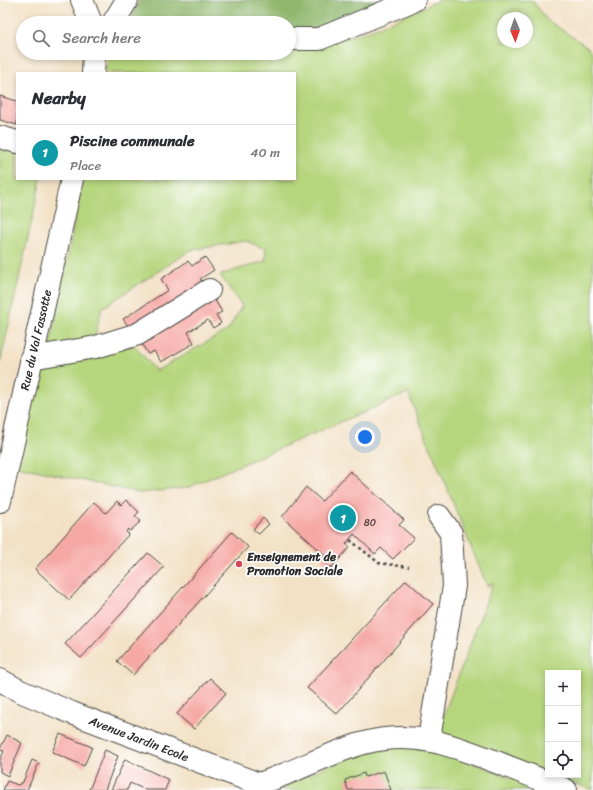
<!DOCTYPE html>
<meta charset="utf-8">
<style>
body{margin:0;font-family:Sriracha,sans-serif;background:#f2f2f3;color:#2b2b33}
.controls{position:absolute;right:12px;bottom:12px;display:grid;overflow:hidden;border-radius:0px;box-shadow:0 2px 6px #0003}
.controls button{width:36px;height:36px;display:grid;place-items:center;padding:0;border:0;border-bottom:1px solid #e1e1e2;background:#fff;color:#2b2b33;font:20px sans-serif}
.compass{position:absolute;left:497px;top:12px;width:36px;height:36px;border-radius:50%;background:#fff;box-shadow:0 2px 6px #0003;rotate:178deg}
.you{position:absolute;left:365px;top:437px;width:14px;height:14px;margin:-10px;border:3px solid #fff;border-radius:50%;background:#1a73e8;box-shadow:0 0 0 6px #1a73e833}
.badge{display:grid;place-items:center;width:26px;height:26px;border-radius:50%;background:#d1495b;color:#fff;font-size:13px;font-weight:700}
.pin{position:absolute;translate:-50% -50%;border:2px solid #fff;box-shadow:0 1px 4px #0006}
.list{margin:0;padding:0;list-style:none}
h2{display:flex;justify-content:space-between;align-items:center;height:52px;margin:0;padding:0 16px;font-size:17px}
h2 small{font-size:13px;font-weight:400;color:#7c7c81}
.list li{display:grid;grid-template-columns:26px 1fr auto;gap:12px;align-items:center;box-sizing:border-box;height:56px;padding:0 16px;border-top:1px solid #e1e1e2}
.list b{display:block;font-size:15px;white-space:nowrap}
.list p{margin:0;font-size:13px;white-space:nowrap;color:#7c7c81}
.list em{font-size:13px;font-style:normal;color:#7c7c81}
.icon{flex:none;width:22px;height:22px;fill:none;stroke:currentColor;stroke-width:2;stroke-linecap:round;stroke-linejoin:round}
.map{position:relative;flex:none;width:593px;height:790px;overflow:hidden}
.search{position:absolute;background:#fff;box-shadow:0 2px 6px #0003;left:16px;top:16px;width:280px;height:44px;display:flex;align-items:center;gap:10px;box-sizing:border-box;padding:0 14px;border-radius:22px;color:#7c7c81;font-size:15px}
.panel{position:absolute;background:#fff;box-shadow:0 2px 6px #0003;left:16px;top:72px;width:280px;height:108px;border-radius:0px}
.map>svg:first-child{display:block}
</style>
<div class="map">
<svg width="593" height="790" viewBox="0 0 593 790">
<rect width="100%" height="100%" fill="#fff"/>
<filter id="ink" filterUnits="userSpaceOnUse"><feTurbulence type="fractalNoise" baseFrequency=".025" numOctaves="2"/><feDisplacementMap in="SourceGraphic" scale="8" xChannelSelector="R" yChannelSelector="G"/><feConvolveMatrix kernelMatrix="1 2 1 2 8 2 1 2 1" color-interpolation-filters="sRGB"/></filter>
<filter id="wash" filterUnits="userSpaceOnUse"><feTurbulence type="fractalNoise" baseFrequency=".012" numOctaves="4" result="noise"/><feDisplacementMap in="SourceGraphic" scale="16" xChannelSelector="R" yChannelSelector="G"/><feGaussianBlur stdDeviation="0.9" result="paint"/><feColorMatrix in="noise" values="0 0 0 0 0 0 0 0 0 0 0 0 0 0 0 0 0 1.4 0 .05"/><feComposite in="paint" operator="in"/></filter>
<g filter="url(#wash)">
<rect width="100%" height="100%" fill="#f2e1c5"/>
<!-- green -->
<path fill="#b6d67e" stroke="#708054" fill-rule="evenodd" d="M439 0H532L547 20 588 47 593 55V790L549 775H578V673H548V775L437 733 493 583 487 586 408 393 187 488 140 493 17 466 42 360 131 341 156 371 228 330 242 306 220 275 265 261 266 249 246 241 191 250 102 308 93 343 49 350 83 179H295V73H105L109 53H289V46C343 46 391 22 439 0ZM503 18H527V42H503Z
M0 146 17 151V179H41L0 364Z
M384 745 431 747 543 790H277L322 768Z"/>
<!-- forest -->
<path fill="#90b76d" stroke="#5e714c" d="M139 0H398L311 31H289V23H136L132 17Z"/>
<g id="blocks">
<!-- building -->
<path fill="#f6a9a4" d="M0 96 17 101V125L0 120Z
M205 257 214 270 200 279 204 284 132 331 123 319 168 290 161 279 188 261 192 266Z
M213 297 222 312 216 315 221 323 213 328 208 320 188 332 194 343 161 362 154 351 148 354 139 340Z
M350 471 404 520 399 525 414 538 393 559 381 548 375 554 354 534 346 544 350 547 331 568 321 559 325 555 282 517 306 487 322 501Z
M126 500 139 512 135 516 141 521 130 531 128 529 126 532 129 534 69 600 35 569 94 502 106 513 117 501 121 505Z
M263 518 269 524 259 534 253 529Z
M232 532 248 547 133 675 117 661Z
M148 553 164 567 81 658 65 644Z
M406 580 433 604 337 714 307 688Z
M210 678 226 693 194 729 177 714Z
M60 734 92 747 84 766 52 752Z
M7 735 22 743 8 776 0 772V760L4 751 0 749Z
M105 750 118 756 109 779 105 790H89Z
M125 759 169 780 165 790H146L130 783 127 790H111Z
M32 760 39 763 27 790H3L7 781 18 785 23 782Z
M384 771 391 790H348L345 780 364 773 365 777Z"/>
</g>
</g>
<g filter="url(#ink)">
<use href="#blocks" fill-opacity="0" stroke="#494642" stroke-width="1"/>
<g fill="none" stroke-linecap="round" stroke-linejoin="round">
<defs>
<path id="minor" d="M82 0 91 23
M113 23 127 0
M289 39H319L414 0
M93 73 94 53
M0 137 17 142
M31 358 96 347 138 334 209 290
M0 501 72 179
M0 680 20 691 72 713 259 784
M429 739 454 586 451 533 439 516
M256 790 259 784C295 772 328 753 364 743 413 730 450 744 496 762 519 771 543 780 566 790"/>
</defs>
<!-- minor casing -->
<use href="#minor" stroke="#494642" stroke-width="24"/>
<!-- path -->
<path stroke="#494642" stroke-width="2.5" stroke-dasharray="3 3" stroke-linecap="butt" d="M350 540 379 563 409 567"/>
<!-- minor -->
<use href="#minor" stroke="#fff" stroke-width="22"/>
</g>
</g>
<!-- markers -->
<circle fill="#d1495b" stroke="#fff" stroke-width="1.5" cx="239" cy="564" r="4"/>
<g text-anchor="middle" stroke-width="3.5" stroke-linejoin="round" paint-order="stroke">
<!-- number labels -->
<g font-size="10" fill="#5e4a49">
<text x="370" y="526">80</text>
</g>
<!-- street labels -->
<g font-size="12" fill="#2b2b2b" stroke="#fff">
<text transform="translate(36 340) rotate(-77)" y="4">Rue du Val Fassotte</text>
<text transform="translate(139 739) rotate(21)" y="4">Avenue Jardin Ecole</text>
</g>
<!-- poi labels -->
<g font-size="12" font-weight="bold" fill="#2b2b2b" stroke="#fff" text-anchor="start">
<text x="247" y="561">Enseignement de<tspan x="247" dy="14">Promotion Sociale</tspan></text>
</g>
</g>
</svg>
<div class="controls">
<button>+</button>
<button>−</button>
<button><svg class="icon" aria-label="locate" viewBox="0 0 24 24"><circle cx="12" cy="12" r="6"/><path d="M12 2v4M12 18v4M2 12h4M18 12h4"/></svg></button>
</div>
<svg class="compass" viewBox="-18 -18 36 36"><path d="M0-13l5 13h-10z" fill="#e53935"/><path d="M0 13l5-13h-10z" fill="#7c7c81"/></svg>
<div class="you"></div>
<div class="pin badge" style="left:343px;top:518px;background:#0f9aa8">1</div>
<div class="search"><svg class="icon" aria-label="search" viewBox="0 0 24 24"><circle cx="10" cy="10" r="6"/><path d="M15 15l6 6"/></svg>Search here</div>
<section class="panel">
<h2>Nearby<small></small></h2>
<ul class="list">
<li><span class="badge" style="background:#0f9aa8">1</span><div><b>Piscine communale</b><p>Place</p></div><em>40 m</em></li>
</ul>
</section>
</div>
